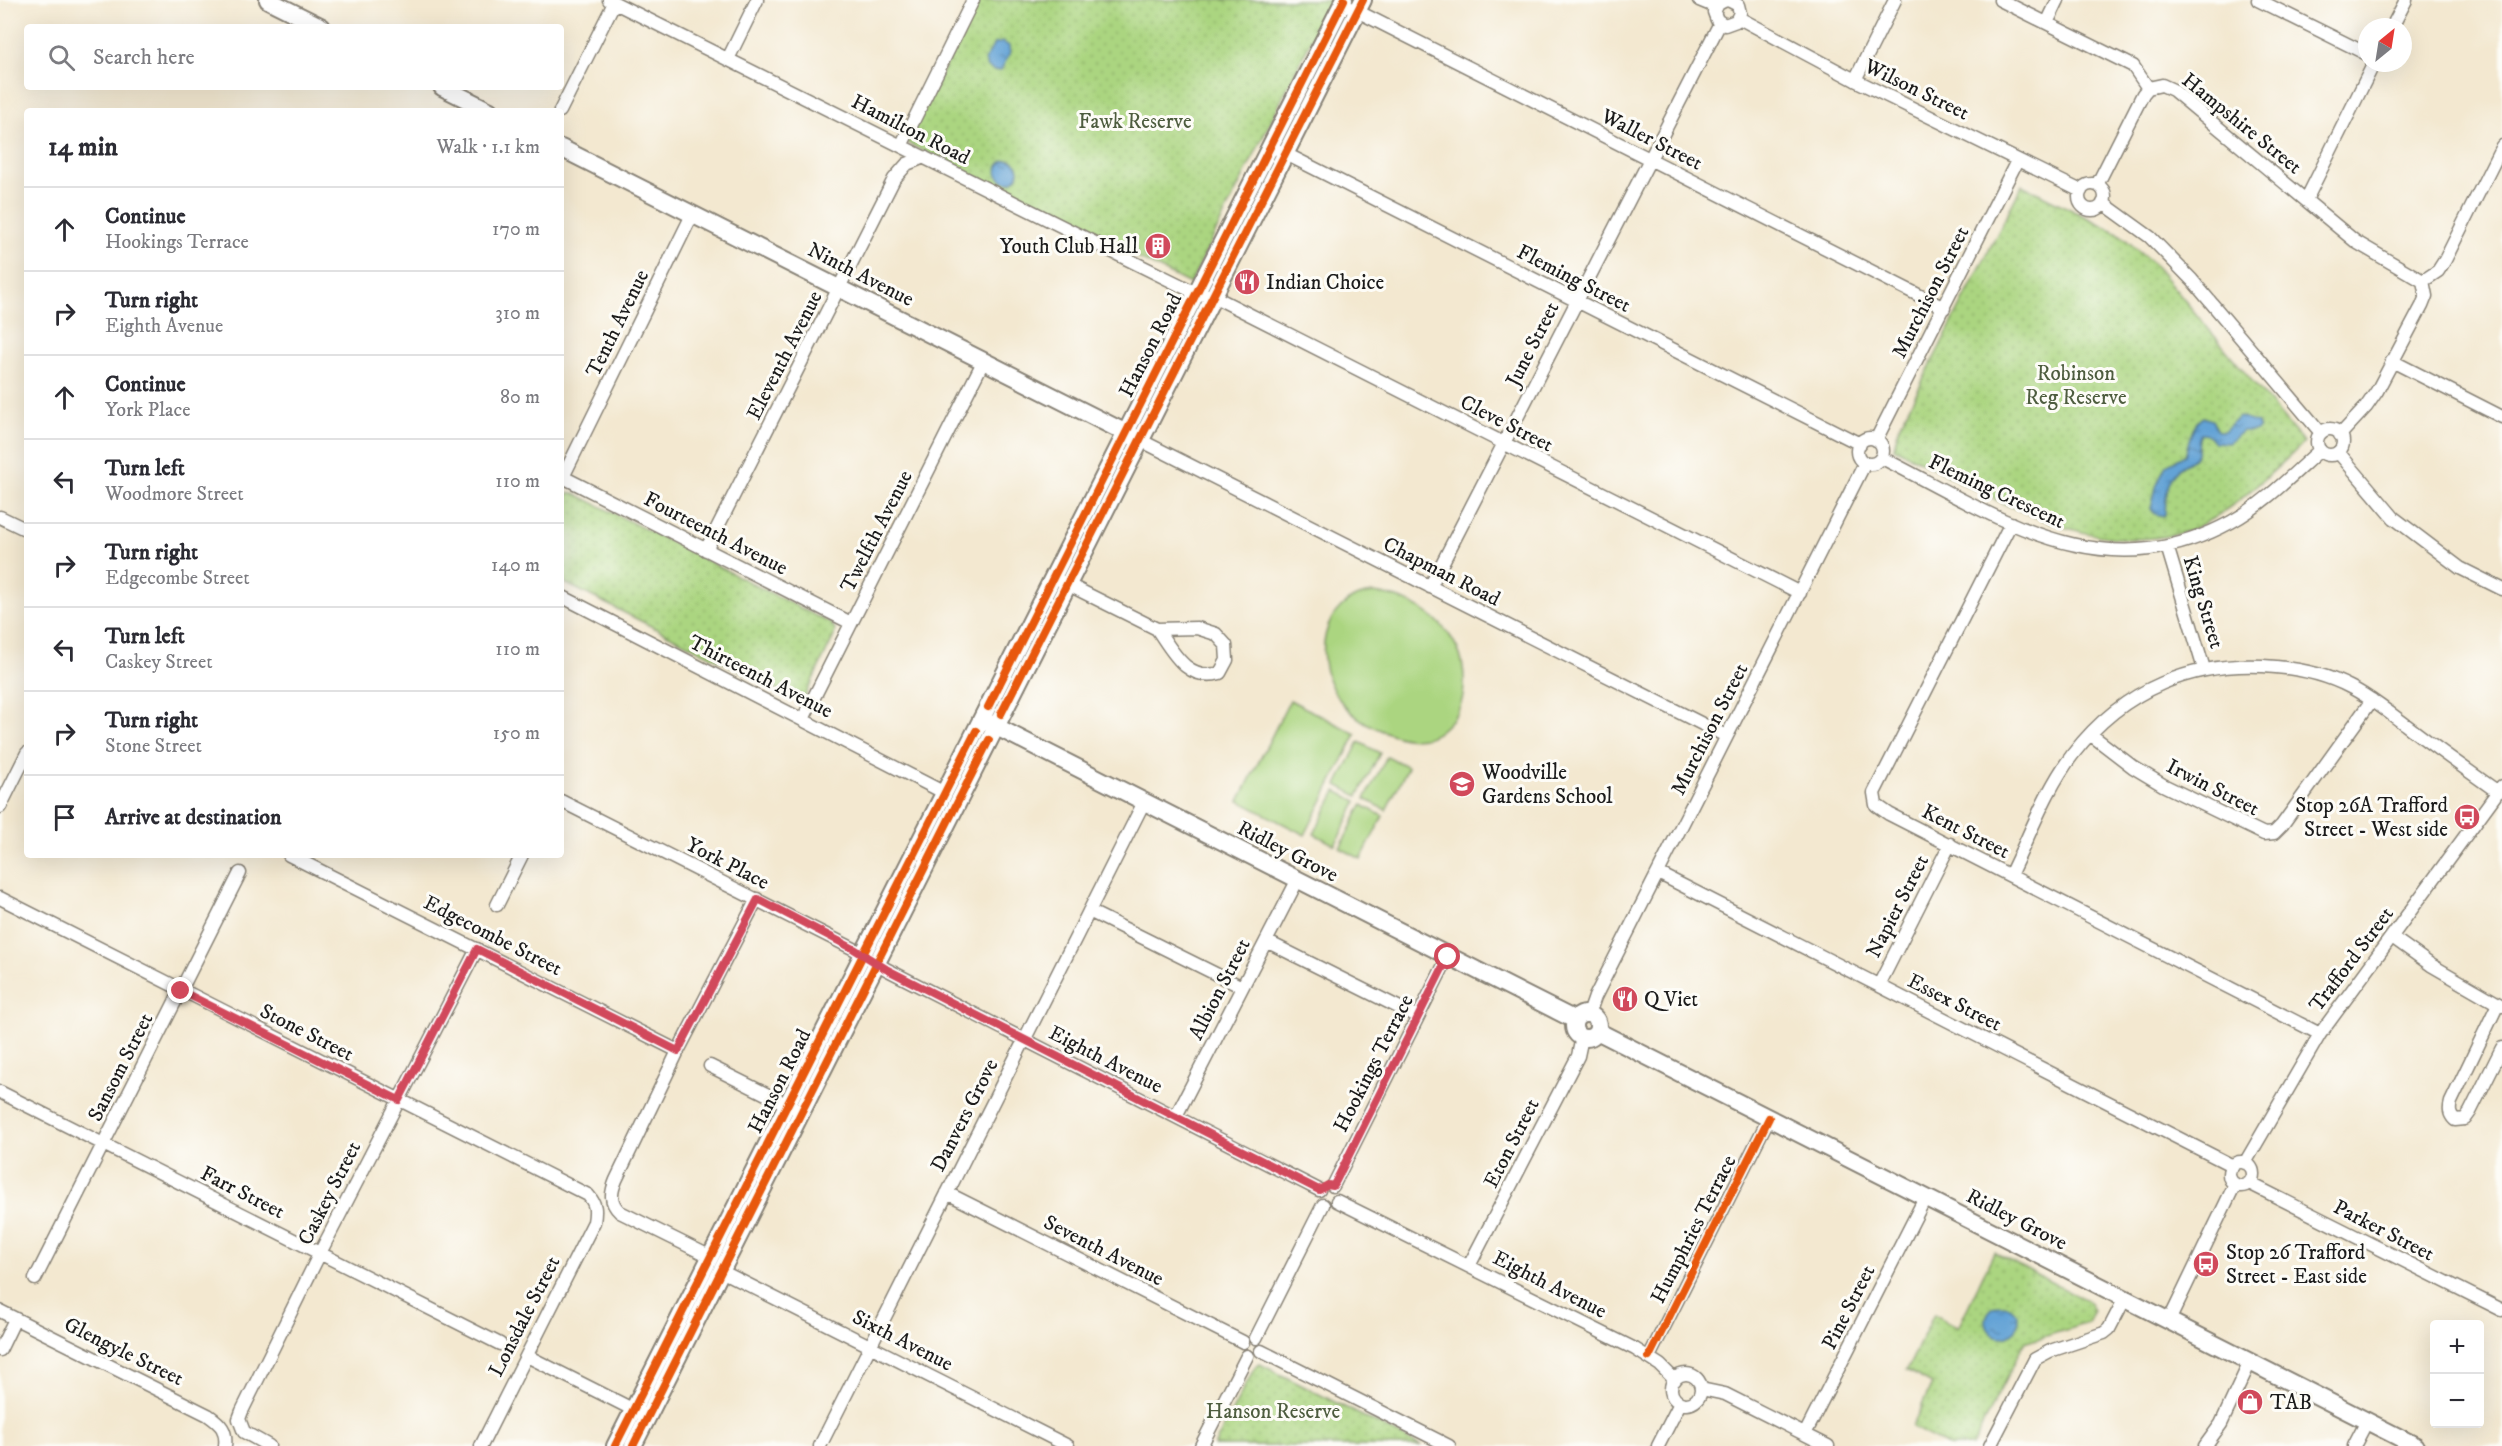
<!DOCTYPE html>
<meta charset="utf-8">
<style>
body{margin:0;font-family:"IM FELL DW Pica",serif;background:#f2f2f3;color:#2b2b33}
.controls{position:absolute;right:18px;bottom:18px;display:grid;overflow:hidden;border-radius:6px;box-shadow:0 6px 24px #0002}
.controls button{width:54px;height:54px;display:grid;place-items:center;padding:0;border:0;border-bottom:2px solid #e1e1e2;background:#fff;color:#2b2b33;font:30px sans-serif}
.compass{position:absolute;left:2358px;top:18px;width:54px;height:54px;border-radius:50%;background:#fff;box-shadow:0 6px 24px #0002;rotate:30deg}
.stop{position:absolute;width:18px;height:18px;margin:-14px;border:4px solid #d1495b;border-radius:50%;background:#fff}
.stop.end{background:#d1495b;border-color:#fff;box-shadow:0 2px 6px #0008}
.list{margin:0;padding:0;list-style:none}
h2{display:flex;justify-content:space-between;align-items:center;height:78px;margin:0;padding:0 24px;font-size:26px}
h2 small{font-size:20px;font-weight:400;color:#7c7c81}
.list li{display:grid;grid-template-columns:39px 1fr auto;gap:18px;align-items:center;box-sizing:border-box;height:84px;padding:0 24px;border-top:2px solid #e1e1e2}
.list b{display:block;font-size:22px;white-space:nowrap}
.list p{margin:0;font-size:20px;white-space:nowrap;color:#7c7c81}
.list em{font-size:20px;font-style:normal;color:#7c7c81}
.icon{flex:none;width:33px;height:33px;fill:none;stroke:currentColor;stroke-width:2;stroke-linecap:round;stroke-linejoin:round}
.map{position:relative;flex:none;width:2502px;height:1446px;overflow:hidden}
.search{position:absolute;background:#fff;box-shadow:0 6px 24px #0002;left:24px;top:24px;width:540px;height:66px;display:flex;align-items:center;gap:15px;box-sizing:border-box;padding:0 21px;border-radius:6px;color:#7c7c81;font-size:22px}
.panel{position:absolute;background:#fff;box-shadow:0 6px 24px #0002;left:24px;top:108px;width:540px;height:750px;border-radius:6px}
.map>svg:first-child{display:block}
</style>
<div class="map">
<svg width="2502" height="1446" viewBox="0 0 2502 1446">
<defs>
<pattern id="park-dots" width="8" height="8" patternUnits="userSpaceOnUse" patternTransform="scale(1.5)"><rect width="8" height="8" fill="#abd580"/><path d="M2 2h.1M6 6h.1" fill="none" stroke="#93b66e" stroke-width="1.8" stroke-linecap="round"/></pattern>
<pattern id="water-ripples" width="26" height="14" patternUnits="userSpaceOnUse" patternTransform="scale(1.5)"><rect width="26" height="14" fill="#63a3d6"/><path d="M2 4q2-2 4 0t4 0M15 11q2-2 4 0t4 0" fill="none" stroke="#5184ad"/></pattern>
</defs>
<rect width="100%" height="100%" fill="#fdfcf7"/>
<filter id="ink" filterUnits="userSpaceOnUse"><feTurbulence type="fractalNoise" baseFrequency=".0167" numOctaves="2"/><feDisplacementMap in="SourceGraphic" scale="12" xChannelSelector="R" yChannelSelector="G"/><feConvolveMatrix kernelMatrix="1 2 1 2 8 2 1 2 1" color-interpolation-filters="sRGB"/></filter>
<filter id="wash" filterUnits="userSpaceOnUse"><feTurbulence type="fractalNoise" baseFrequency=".008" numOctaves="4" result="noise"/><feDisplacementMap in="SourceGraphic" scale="24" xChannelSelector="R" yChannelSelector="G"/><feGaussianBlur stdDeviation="1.35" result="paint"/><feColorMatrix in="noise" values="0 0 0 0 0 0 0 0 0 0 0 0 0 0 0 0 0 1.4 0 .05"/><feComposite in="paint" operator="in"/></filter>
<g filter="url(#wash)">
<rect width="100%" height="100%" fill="#f3e8d0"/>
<!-- green -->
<path fill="#abd580" stroke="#64784e" stroke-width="1.5" d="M1373 593C1420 598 1465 632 1464 682 1464 704 1458 715 1442 729 1428 742 1408 740 1391 734 1370 727 1352 717 1339 699 1311 662 1320 598 1373 593Z
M1290 700 1356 734 1305 835 1239 801Z
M1359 742 1380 753 1358 796 1337 785Z
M1387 756 1408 767 1386 810 1365 799Z
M1336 791 1357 801 1335 845 1314 834Z
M1362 805 1383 816 1361 859 1340 848Z"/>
<!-- park -->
<path fill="url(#park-dots)" stroke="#64784e" stroke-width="1.5" d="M979 0H1331L1190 284 907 143Z
M2022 185 2118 233 2155 265 2304 443C2272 472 2225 519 2184 532 2088 562 1978 489 1894 448L1898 429Z
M569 493H574L832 624 835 629 834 636 804 698 800 701 561 581V503Z
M1994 1252 2089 1302 2094 1310 2088 1323 2024 1343 1972 1446H1948L1912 1427 1932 1384 1907 1370 1934 1314 1958 1328Z
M1260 1364 1421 1446H1214L1254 1369Z"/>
<!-- water -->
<path fill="url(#water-ripples)" stroke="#406079" stroke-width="1.5" d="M1003 42 1009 46 1010 53 1001 70 994 71 987 67 985 60 994 44Z
M997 171a11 11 0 1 1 22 0a11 11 0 1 1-22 0Z
M2203 417 2212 420 2218 431H2224L2238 417 2258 423 2259 428 2256 431H2242L2228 443 2214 442 2208 435 2201 434C2196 441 2201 449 2195 457 2191 462 2185 464 2180 468 2166 479 2166 498 2165 514L2163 516 2155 514 2151 509 2156 487 2166 465 2185 455C2189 442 2191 424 2203 417Z
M1986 1321a16 16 0 1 1 32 0a16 16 0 1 1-32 0Z"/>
</g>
<g filter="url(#ink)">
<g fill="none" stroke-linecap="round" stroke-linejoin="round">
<defs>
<path id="street" d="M609 0 1121 256 1196 293 1213 296 1800 593
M1699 0 1716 7
M1726 0 1718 4 1714 12 1717 20 1725 25 1736 21 1740 13 1738 5 1728 0
M2000 0 2133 66 2148 88 2162 85 2173 90 2356 242 2423 281
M2258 0 2367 54
M1351 8 1944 308
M1739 18 1855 80 2081 191
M2047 23 2058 0
M2392 27 2406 0
M728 59 757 0
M1855 80 1895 0
M560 111 614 3
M901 146 973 0
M1280 151 1860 444
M2079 197a13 13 0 1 1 26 0a13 13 0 1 1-26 0Z
M2097 185 2143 94 2148 88
M2306 200 2374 63
M2103 203 2150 237 2192 280 2321 433
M2392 361 2502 417
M2317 442a13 13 0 1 1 26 0a13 13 0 1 1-26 0Z
M2340 435 2366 407 2377 391 2422 306 2426 296 2423 281 2438 271 2445 260 2502 146
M1857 451a13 13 0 1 1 26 0a13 13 0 1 1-26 0Z
M1140 440 1726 736
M1876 440 2017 161
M2338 452 2394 518 2460 568 2502 589
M1882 458C1997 516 2101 593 2231 522 2264 504 2292 475 2320 450
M563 477 851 623
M561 481 692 215
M0 517 27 530
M2011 523 1874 793 1876 805 1889 814 2320 1034
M2167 546 2204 669
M706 550 894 179 907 164 924 157
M1063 582 1157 629 1197 628 1216 634 1226 645 1227 660 1220 673C1187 682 1173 652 1157 629
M1430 587 1720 23
M561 596 943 792
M803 719 983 362
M2090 734 2133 767 2163 785 2264 834 2274 833 2282 825 2372 700
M561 801 854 949 886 969 1319 1190
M0 807 27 753
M289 855 678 1051
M1658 873 2233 1166
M2010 875C2030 835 2046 789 2073 754 2123 689 2194 659 2276 667 2301 669 2327 675 2350 687 2370 697 2388 712 2406 725 2436 748 2467 770 2498 792
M0 898 588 1195C596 1204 596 1210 594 1222L481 1446
M497 905 522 855
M1089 911 1242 987
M2392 937 2431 965 2502 1006
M1266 941 1418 1017
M1879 985 1950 844
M2498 1004 2451 1102C2449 1109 2449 1114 2455 1120L2465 1119 2470 1112 2502 1048
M1589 1014 1595 997 1865 463
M710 1066 792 1107
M0 1092 500 1344
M1176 1116 1297 881
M2229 1174a12 12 0 1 1 24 0a12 12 0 1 1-24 0Z
M2245 1163 2320 1034 2502 786
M2249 1183 2502 1310
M1333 1186 1448 957
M947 1193 1243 1342
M1337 1201 1635 1349 1660 1365 1675 1380
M711 1257 620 1212C609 1202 611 1192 616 1180L678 1051 757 899
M1469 1266 1578 1056 1582 1037
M721 1271 1068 1446
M35 1279 240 873
M0 1311 208 1415C221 1424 227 1430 225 1446
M2169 1321 2235 1184
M1256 1338 1323 1205
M0 1350 15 1319
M1261 1351 1449 1446
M527 1356 640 1413
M1649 1357 1769 1118
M1671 1389a15 15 0 1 1 30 0a15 15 0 1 1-30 0Z
M1701 1389 1725 1394 1828 1446
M1805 1434 1925 1198
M269 1446 244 1432 239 1419 242 1411 320 1253 477 949
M820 1446 1144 802
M1201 1446 1247 1356
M1658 1446 1680 1403
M1990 1446 2035 1359 2050 1351 2104 1333 2109 1329 2124 1300
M2205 1446 2221 1424 2250 1362
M2354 1446 2367 1421"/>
<path id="secondary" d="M268 0 322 27
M442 87 490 111
M561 148 1134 437
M987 722 1575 1020
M1574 1026a12 12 0 1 1 24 0a12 12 0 1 1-24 0Z
M1597 1031 2416 1446
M615 1446 1344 0
M633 1446 1363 0"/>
</defs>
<!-- street casing -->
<use href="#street" stroke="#888276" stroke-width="15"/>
<!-- secondary casing -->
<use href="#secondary" stroke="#888276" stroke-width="20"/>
<!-- street -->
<use href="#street" stroke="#fff" stroke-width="12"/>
<!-- secondary -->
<use href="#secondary" stroke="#fff" stroke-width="16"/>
<defs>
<path id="cycleway" d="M988 707 1344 0
M1001 714 1363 0
M1649 1357 1769 1118
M615 1446 976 731
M633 1446 989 740"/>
</defs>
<!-- cycleway casing -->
<use href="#cycleway" stroke="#fdfcf7" stroke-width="11"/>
<!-- cycleway -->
<use href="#cycleway" stroke="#e8590c" stroke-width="8"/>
</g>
</g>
<g fill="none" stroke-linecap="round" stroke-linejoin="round" filter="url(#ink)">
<!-- route -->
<path stroke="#d1495b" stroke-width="8" d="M181 991 399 1100 477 949 678 1051 758 899 854 949 886 969 1319 1190 1328 1185 1333 1186 1336 1181 1448 957"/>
</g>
<!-- icons -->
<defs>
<symbol id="building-disc" viewBox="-11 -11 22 22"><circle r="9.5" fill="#d1495b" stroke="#fdfcf7"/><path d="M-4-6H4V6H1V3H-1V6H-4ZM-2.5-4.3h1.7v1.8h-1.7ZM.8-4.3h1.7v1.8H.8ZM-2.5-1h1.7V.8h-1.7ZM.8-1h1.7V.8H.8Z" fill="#fff"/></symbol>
<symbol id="restaurant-disc" viewBox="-11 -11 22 22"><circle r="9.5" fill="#d1495b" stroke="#fdfcf7"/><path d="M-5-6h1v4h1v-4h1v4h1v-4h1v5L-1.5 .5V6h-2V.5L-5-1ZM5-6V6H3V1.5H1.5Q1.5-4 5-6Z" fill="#fff"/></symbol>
<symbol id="school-disc" viewBox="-11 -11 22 22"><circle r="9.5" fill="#d1495b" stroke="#fdfcf7"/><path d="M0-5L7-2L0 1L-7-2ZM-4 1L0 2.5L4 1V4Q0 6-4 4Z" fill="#fff"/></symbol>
<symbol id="bus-disc" viewBox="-11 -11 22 22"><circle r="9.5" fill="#d1495b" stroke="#fdfcf7"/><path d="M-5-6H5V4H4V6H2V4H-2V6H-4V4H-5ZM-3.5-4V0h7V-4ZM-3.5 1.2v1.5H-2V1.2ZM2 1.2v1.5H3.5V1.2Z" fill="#fff"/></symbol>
<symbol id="shop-disc" viewBox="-11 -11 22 22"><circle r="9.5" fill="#d1495b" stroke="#fdfcf7"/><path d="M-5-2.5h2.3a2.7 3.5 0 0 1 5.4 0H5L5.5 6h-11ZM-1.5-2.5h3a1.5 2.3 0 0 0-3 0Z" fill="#fff"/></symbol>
</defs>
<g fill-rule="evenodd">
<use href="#building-disc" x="1143" y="231" width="30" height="30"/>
<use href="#restaurant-disc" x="1232" y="267" width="30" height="30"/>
<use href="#school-disc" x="1447" y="769" width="30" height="30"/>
<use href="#bus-disc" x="2452" y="802" width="30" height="30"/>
<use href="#restaurant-disc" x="1610" y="984" width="30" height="30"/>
<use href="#bus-disc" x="2191" y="1249" width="30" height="30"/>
<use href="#shop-disc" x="2235" y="1387" width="30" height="30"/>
</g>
<g text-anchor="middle" stroke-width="6" stroke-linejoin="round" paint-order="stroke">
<!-- street labels -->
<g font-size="21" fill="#1c1c1c" stroke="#fdfcf7">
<text transform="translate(1917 89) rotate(26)" y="7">Wilson Street</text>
<text transform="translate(2242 123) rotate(39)" y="7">Hampshire Street</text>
<text transform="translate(911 129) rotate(27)" y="7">Hamilton Road</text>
<text transform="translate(1652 139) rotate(27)" y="7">Waller Street</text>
<text transform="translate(861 274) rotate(27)" y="7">Ninth Avenue</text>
<text transform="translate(1574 278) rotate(27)" y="7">Fleming Street</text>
<text transform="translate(1930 292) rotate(-63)" y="7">Murchison Street</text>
<text transform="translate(617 323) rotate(-64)" y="7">Tenth Avenue</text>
<text transform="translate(1532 344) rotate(-63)" y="7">June Street</text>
<text transform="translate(1150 345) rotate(-63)" y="7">Hanson Road</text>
<text transform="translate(784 355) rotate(-63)" y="7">Eleventh Avenue</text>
<text transform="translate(1507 423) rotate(27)" y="7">Cleve Street</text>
<text transform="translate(1997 491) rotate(25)" y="7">Fleming Crescent</text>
<text transform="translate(876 531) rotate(-63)" y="7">Twelfth Avenue</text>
<text transform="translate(716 533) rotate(27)" y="7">Fourteenth Avenue</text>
<text transform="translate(1442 571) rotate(27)" y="7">Chapman Road</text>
<text transform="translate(2204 602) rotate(73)" y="7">King Street</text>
<text transform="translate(761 676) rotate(27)" y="7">Thirteenth Avenue</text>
<text transform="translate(1709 729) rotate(-63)" y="7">Murchison Street</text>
<text transform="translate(2213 787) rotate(27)" y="7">Irwin Street</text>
<text transform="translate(1966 831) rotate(27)" y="7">Kent Street</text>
<text transform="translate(1288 851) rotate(27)" y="7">Ridley Grove</text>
<text transform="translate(728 863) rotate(27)" y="7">York Place</text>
<text transform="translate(1897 906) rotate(-63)" y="7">Napier Street</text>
<text transform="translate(493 935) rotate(27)" y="7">Edgecombe Street</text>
<text transform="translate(2351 959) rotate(-53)" y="7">Trafford Street</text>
<text transform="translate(1219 989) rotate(-63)" y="7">Albion Street</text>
<text transform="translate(1955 1002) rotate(27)" y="7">Essex Street</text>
<text transform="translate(307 1032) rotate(27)" y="7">Stone Street</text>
<text transform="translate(1106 1059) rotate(27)" y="7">Eighth Avenue</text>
<text transform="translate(1373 1063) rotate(-63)" y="7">Hookings Terrace</text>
<text transform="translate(120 1067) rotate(-63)" y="7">Sansom Street</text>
<text transform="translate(779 1081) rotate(-63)" y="7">Hanson Road</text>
<text transform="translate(964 1115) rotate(-63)" y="7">Danvers Grove</text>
<text transform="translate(1511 1143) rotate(-63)" y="7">Eton Street</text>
<text transform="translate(243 1192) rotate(27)" y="7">Farr Street</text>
<text transform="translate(329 1193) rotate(-63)" y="7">Caskey Street</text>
<text transform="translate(2017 1219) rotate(27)" y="7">Ridley Grove</text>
<text transform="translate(1693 1229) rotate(-63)" y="7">Humphries Terrace</text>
<text transform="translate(2384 1230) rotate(27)" y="7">Parker Street</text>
<text transform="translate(1104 1250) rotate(27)" y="7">Seventh Avenue</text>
<text transform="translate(1550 1284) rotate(27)" y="7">Eighth Avenue</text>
<text transform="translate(1848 1307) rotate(-63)" y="7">Pine Street</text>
<text transform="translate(524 1316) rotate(-63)" y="7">Lonsdale Street</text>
<text transform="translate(903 1340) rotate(27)" y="7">Sixth Avenue</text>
<text transform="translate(124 1351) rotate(26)" y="7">Glengyle Street</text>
</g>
<!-- park labels -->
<g font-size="21" fill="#4e5d3f" stroke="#fdfcf7">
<text x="1135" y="128">Fawk Reserve</text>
<text x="2076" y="380">Robinson<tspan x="2076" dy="24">Reg Reserve</tspan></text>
<text x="1273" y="1418">Hanson Reserve</text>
</g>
<!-- poi labels -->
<g font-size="21" fill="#1c1c1c" stroke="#fdfcf7" text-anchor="start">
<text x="1138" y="253" text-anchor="end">Youth Club Hall</text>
<text x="1266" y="289">Indian Choice</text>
<text x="1482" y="779">Woodville<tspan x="1482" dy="24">Gardens School</tspan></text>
<text x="2448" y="812" text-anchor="end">Stop 26A Trafford<tspan x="2448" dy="24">Street - West side</tspan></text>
<text x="1644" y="1006">Q Viet</text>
<text x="2226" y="1259">Stop 26 Trafford<tspan x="2226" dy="24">Street - East side</tspan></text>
<text x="2270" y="1409">TAB</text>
</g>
</g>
</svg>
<div class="controls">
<button>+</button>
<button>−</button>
</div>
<svg class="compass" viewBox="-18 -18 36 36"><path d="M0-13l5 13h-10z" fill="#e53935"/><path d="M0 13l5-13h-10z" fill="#7c7c81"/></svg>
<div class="stop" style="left:1448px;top:957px"></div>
<div class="stop end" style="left:181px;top:991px"></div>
<div class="search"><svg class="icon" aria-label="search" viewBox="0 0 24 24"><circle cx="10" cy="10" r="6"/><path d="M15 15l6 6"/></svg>Search here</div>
<section class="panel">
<h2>14 min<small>Walk · 1.1 km</small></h2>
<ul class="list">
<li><svg class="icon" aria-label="ahead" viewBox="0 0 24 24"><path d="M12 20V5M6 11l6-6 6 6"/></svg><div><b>Continue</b><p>Hookings Terrace</p></div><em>170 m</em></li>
<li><svg class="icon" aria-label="right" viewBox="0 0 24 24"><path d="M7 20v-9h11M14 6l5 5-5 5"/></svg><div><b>Turn right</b><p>Eighth Avenue</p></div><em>310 m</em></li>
<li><svg class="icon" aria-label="ahead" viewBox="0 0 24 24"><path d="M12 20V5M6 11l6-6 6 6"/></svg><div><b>Continue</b><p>York Place</p></div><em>80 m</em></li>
<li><svg class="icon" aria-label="left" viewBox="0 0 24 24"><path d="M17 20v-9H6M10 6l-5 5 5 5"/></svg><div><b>Turn left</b><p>Woodmore Street</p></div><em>110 m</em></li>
<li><svg class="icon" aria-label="right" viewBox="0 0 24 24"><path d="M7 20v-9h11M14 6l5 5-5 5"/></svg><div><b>Turn right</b><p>Edgecombe Street</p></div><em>140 m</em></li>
<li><svg class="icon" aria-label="left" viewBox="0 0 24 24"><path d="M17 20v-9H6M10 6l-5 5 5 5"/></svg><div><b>Turn left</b><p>Caskey Street</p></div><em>110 m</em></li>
<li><svg class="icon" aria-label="right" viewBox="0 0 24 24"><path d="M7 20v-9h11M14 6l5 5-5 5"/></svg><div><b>Turn right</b><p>Stone Street</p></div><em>150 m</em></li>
<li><svg class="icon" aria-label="arrive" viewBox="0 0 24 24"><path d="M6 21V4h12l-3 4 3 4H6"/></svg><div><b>Arrive at destination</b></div></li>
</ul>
</section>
</div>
